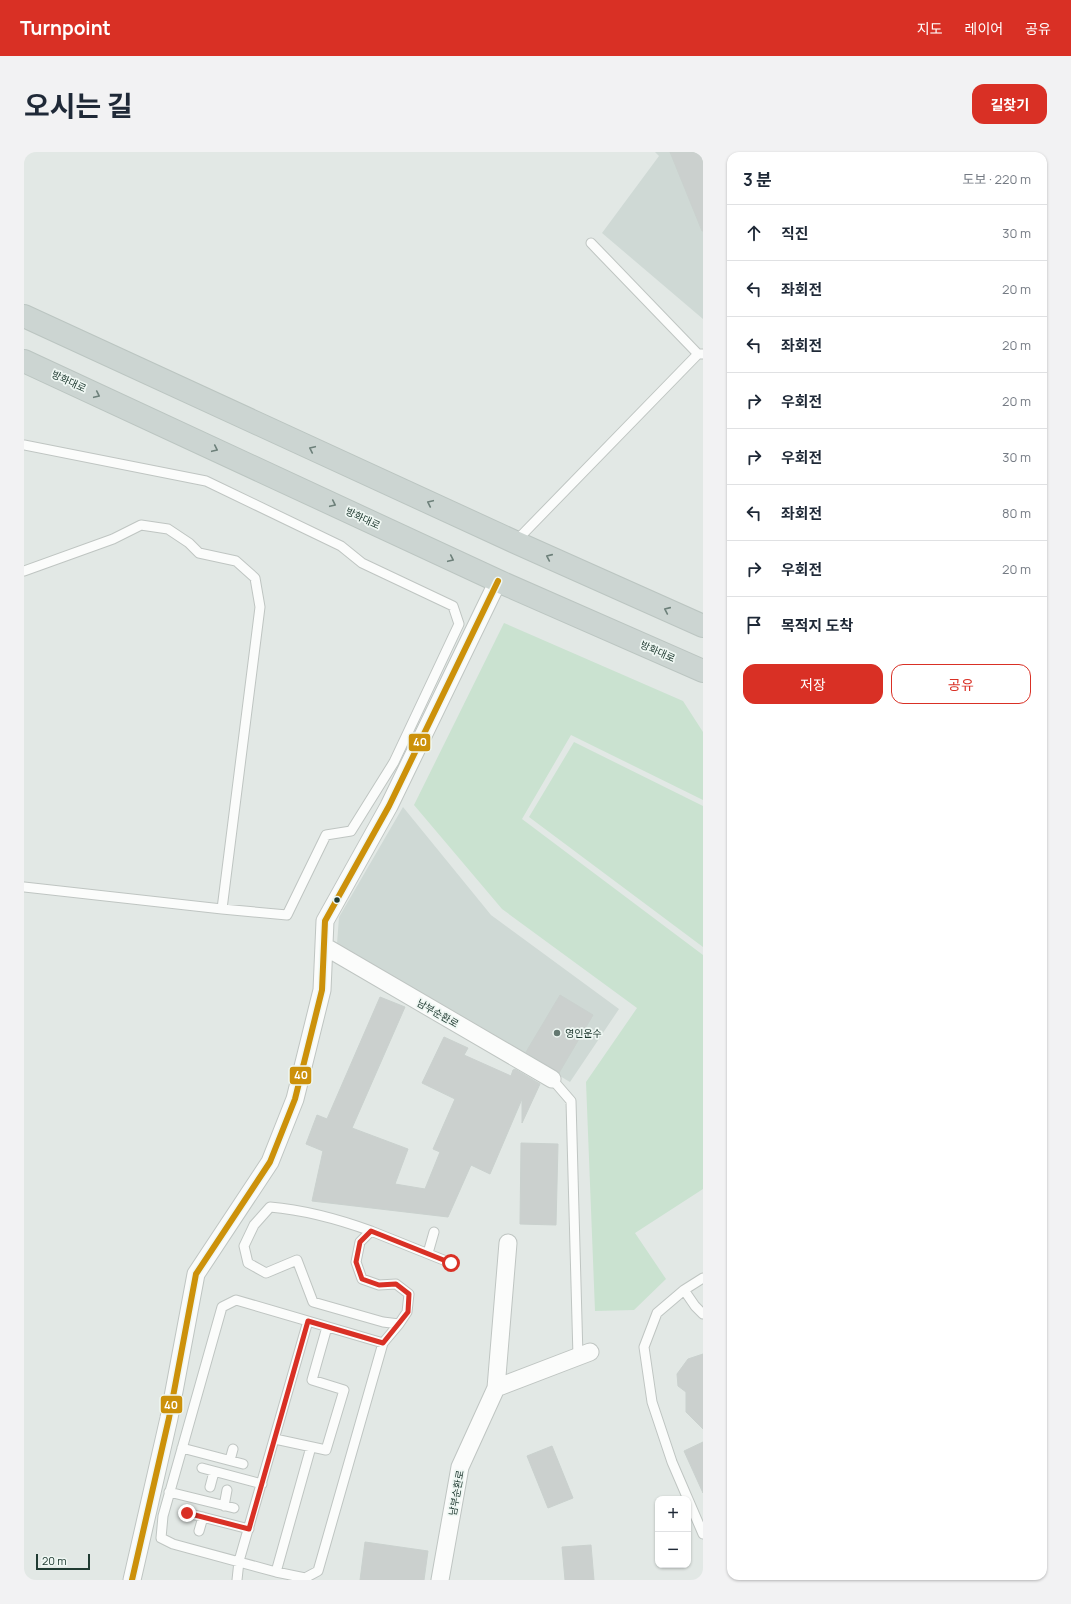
<!DOCTYPE html>
<html lang="ko">
<meta charset="utf-8">
<style>
body{margin:0;font-family:Manrope,"Noto Sans KR",sans-serif;background:#f2f2f3;color:#1f2937}
.controls{position:absolute;right:12px;bottom:12px;display:grid;overflow:hidden;border-radius:8px;box-shadow:0 1px 3px #0004}
.controls button{width:36px;height:36px;display:grid;place-items:center;padding:0;border:0;border-bottom:1px solid #e0e1e3;background:#fff;color:#1f2937;font:20px sans-serif}
.scale{position:absolute;left:12px;bottom:10px;width:54px;box-sizing:border-box;padding-left:4px;border:2px solid #203b32;border-top:0;font-size:11px;line-height:14px;white-space:nowrap;color:#203b32;-webkit-text-stroke:3px #eff7f3;paint-order:stroke}
.stop{position:absolute;width:12px;height:12px;margin:-9px;border:3px solid #d93025;border-radius:50%;background:#fff}
.stop.end{background:#d93025;border-color:#fff;box-shadow:0 1px 4px #0008}
.list{margin:0;padding:0;list-style:none}
h2{display:flex;justify-content:space-between;align-items:center;height:52px;margin:0;padding:0 16px;font-size:17px}
h2 small{font-size:13px;font-weight:400;color:#747a83}
.list li{display:grid;grid-template-columns:26px 1fr auto;gap:12px;align-items:center;box-sizing:border-box;height:56px;padding:0 16px;border-top:1px solid #e0e1e3}
.list b{display:block;font-size:15px;white-space:nowrap}
.list em{font-size:13px;font-style:normal;color:#747a83}
.actions{display:flex;gap:8px;padding:12px 16px}
.actions a{flex:1;padding:9px 0;border:1px solid #d93025;border-radius:12px;text-align:center;font-size:14px;color:#d93025}
.actions .main{background:#d93025;color:#fff}
.icon{flex:none;width:22px;height:22px;fill:none;stroke:currentColor;stroke-width:2;stroke-linecap:round;stroke-linejoin:round}
.map{position:relative;flex:none;width:679px;height:1428px;overflow:hidden;border-radius:12px}
header{display:flex;align-items:center;gap:24px;box-sizing:border-box;height:56px;padding:0 20px;background:#d93025;color:#fff}
header strong{font-size:19px}
nav{display:flex;gap:22px;margin-inline-start:auto;font-size:14px}
.intro{display:flex;align-items:center;justify-content:space-between;box-sizing:border-box;height:96px;padding:0 24px}
h1{margin:0;font-size:28px}
.button{padding:10px 18px;border-radius:12px;background:#d93025;color:#fff;font-size:14px;font-weight:700}
main{display:flex;gap:24px;padding:0 24px}
aside{flex:1;background:#fff;border-radius:12px;box-shadow:0 1px 3px #0004}
.map>svg:first-child{display:block}
</style>
<header>
<strong>Turnpoint</strong>
<nav><a>지도</a><a>레이어</a><a>공유</a></nav>
</header>
<div class="intro"><h1>오시는 길</h1><a class="button">길찾기</a></div>
<main>
<div class="map">
<svg width="679" height="1428" viewBox="0 0 679 1428">
<rect width="100%" height="100%" fill="#e2e8e5"/>
<!-- built -->
<path fill="#cfd9d5" d="M631 0H679V167L578 81 635 4Z
M379 655 467 763 595 857 546 930 313 792 315 765Z"/>
<!-- green -->
<path fill="#cae2d0" d="M480 471 659 549 679 580V648L547 583 498 667 679 803V1037L611 1081 642 1127 610 1158 571 1159 562 930 613 856 478 757 390 653Z
M550 590 679 654V795L505 665Z"/>
<!-- building -->
<path fill="#cbd0ce" stroke="#cad1ce" d="M646 0H679V79H678Z
M536 843 569 863 535 921 502 900Z
M356 845 381 855 328 976 384 997 371 1032 401 1037 416 1000 409 997 431 947 398 931 420 885 444 896 440 903 487 924 489 918 491 917 516 932 498 971V947L466 1022 447 1013 424 1065 288 1049 299 999 282 992 293 963 303 967Z
M497 991 534 992 532 1073 496 1072Z
M679 1202V1277L662 1260V1240L654 1234 653 1222 664 1207Z
M679 1290V1341L660 1299Z
M528 1294 549 1346 524 1356 503 1304Z
M341 1390 404 1399 400 1428H336Z
M567 1393 570 1428H541L538 1395Z"/>
<g fill="none" stroke-linecap="round" stroke-linejoin="round">
<defs>
<path id="lane" d="M567 91 674 202
M0 293 182 329 317 394 338 411 429 454 435 472 370 610 327 679 302 683 263 763 198 757 0 735
M491 390 674 202H679
M0 419 89 387 117 373 144 377 165 391 175 401 212 409 231 426 236 455 198 757
M528 927 547 949 554 1205
M347 1079C314 1067 281 1058 246 1055L230 1073 220 1094 224 1111 242 1121 273 1108 289 1150 359 1170 375 1172 383 1160 385 1142 372 1132 355 1133 338 1127 332 1110 336 1090 347 1079 427 1111
M404 1101 410 1080
M679 1126 660 1138 633 1161 620 1195 628 1250 648 1310 679 1382
M660 1138 671 1154 679 1162
M359 1191 212 1148 198 1155 139 1364 137 1386 149 1392 252 1420 281 1426 294 1419 359 1191 375 1172
M251 1287 302 1298 320 1238 288 1228 303 1175
M158 1296 219 1312
M206 1308 209 1297
M178 1316 238 1332
M186 1335 190 1320
M145 1340 210 1356
M200 1354 203 1338
M163 1361 225 1377
M175 1379 179 1365
M252 1420 287 1295
M213 1428 215 1409 284 1169"/>
<path id="street" d="M300 794 528 927
M472 1236 484 1091
M108 1428 145 1266 172 1122 246 1010 271 947 298 838 301 769 365 654 474 429
M416 1428 436 1315 472 1236 566 1200"/>
<path id="primary" d="M0 164 491 390 679 474
M0 209 474 429 679 519"/>
</defs>
<!-- lane casing -->
<use href="#lane" stroke="#bfc5c2" stroke-width="11"/>
<!-- street casing -->
<use href="#street" stroke="#bfc5c2" stroke-width="19"/>
<!-- primary casing -->
<use href="#primary" stroke="#bbc5c1" stroke-width="24"/>
<!-- lane -->
<use href="#lane" stroke="#fbfcfb" stroke-width="9"/>
<!-- street -->
<use href="#street" stroke="#fbfcfb" stroke-width="17"/>
<!-- primary -->
<use href="#primary" stroke="#ccd5d2" stroke-width="22"/>
<defs>
<path id="bus-1" d="M108 1428 145 1266 172 1122 246 1010 271 947 298 838 301 769 365 654 474 429"/>
</defs>
<!-- bus-1 casing -->
<use href="#bus-1" stroke="#eff7f3" stroke-width="9"/>
<!-- bus-1 -->
<use href="#bus-1" stroke="#cc910a" stroke-width="6"/>
</g>
<!-- one-way arrows -->
<defs><path id="oneway-chevron" d="M-2-3.5L2.5 0L-2 3.5" fill="none" stroke-width="1.6" stroke-linecap="round" stroke-linejoin="round"/></defs>
<g stroke="#6d807a">
<use href="#oneway-chevron" transform="translate(73 243) rotate(25)"/>
<use href="#oneway-chevron" transform="translate(191 297) rotate(25)"/>
<use href="#oneway-chevron" transform="translate(288 297) rotate(-155)"/>
<use href="#oneway-chevron" transform="translate(406 351) rotate(-155)"/>
<use href="#oneway-chevron" transform="translate(309 352) rotate(25)"/>
<use href="#oneway-chevron" transform="translate(525 405) rotate(-156)"/>
<use href="#oneway-chevron" transform="translate(427 407) rotate(25)"/>
<use href="#oneway-chevron" transform="translate(643 458) rotate(-156)"/>
</g>
<g fill="none" stroke-linecap="round" stroke-linejoin="round">
<!-- route -->
<path stroke="#d93025" stroke-width="5" d="M163 1361 225 1377 284 1169 359 1191 384 1160 385 1142 372 1132 355 1133 338 1127 332 1110 336 1090 347 1079 427 1111"/>
</g>
<!-- markers -->
<circle fill="#203b32" stroke="#eff7f3" stroke-width="1.5" cx="313" cy="748" r="3.5"/>
<circle fill="#647871" stroke="#eff7f3" stroke-width="1.5" cx="533" cy="881" r="4"/>
<g text-anchor="middle" stroke-width="3.5" stroke-linejoin="round" paint-order="stroke">
<!-- street labels -->
<g font-size="10" fill="#203b32" stroke="#eff7f3">
<text transform="translate(45 229) rotate(25)" y="4">방화대로</text>
<text transform="translate(339 366) rotate(25)" y="4">방화대로</text>
<text transform="translate(634 499) rotate(24)" y="4">방화대로</text>
<text transform="translate(414 861) rotate(30)" y="4">남부순환로</text>
<text transform="translate(432 1341) rotate(-80)" y="4">남부순환로</text>
</g>
<!-- poi labels -->
<g font-size="10" fill="#203b32" stroke="#eff7f3" text-anchor="start">
<text x="541" y="885">영인운수</text>
</g>
</g>
<g stroke="#eff7f3" stroke-width="1.5">
<rect x="384" y="581" width="23" height="19" rx="4" fill="#cc910a"/>
<rect x="265" y="914" width="23" height="19" rx="4" fill="#cc910a"/>
<rect x="136" y="1243" width="23" height="19" rx="4" fill="#cc910a"/>
</g>
<g font-size="11" text-anchor="middle" font-weight="bold" fill="#fff">
<text x="396" y="594">40</text>
<text x="277" y="927">40</text>
<text x="147" y="1257">40</text>
</g>
</svg>
<div class="controls">
<button>+</button>
<button>−</button>
</div>
<div class="scale">20 m</div>
<div class="stop" style="left:427px;top:1111px"></div>
<div class="stop end" style="left:163px;top:1361px"></div>
</div>
<aside>
<h2>3 분<small>도보 · 220 m</small></h2>
<ul class="list">
<li><svg class="icon" aria-label="ahead" viewBox="0 0 24 24"><path d="M12 20V5M6 11l6-6 6 6"/></svg><div><b>직진</b></div><em>30 m</em></li>
<li><svg class="icon" aria-label="left" viewBox="0 0 24 24"><path d="M17 20v-9H6M10 6l-5 5 5 5"/></svg><div><b>좌회전</b></div><em>20 m</em></li>
<li><svg class="icon" aria-label="left" viewBox="0 0 24 24"><path d="M17 20v-9H6M10 6l-5 5 5 5"/></svg><div><b>좌회전</b></div><em>20 m</em></li>
<li><svg class="icon" aria-label="right" viewBox="0 0 24 24"><path d="M7 20v-9h11M14 6l5 5-5 5"/></svg><div><b>우회전</b></div><em>20 m</em></li>
<li><svg class="icon" aria-label="right" viewBox="0 0 24 24"><path d="M7 20v-9h11M14 6l5 5-5 5"/></svg><div><b>우회전</b></div><em>30 m</em></li>
<li><svg class="icon" aria-label="left" viewBox="0 0 24 24"><path d="M17 20v-9H6M10 6l-5 5 5 5"/></svg><div><b>좌회전</b></div><em>80 m</em></li>
<li><svg class="icon" aria-label="right" viewBox="0 0 24 24"><path d="M7 20v-9h11M14 6l5 5-5 5"/></svg><div><b>우회전</b></div><em>20 m</em></li>
<li><svg class="icon" aria-label="arrive" viewBox="0 0 24 24"><path d="M6 21V4h12l-3 4 3 4H6"/></svg><div><b>목적지 도착</b></div></li>
</ul>
<div class="actions"><a class="main">저장</a><a>공유</a></div>
</aside>
</main>
